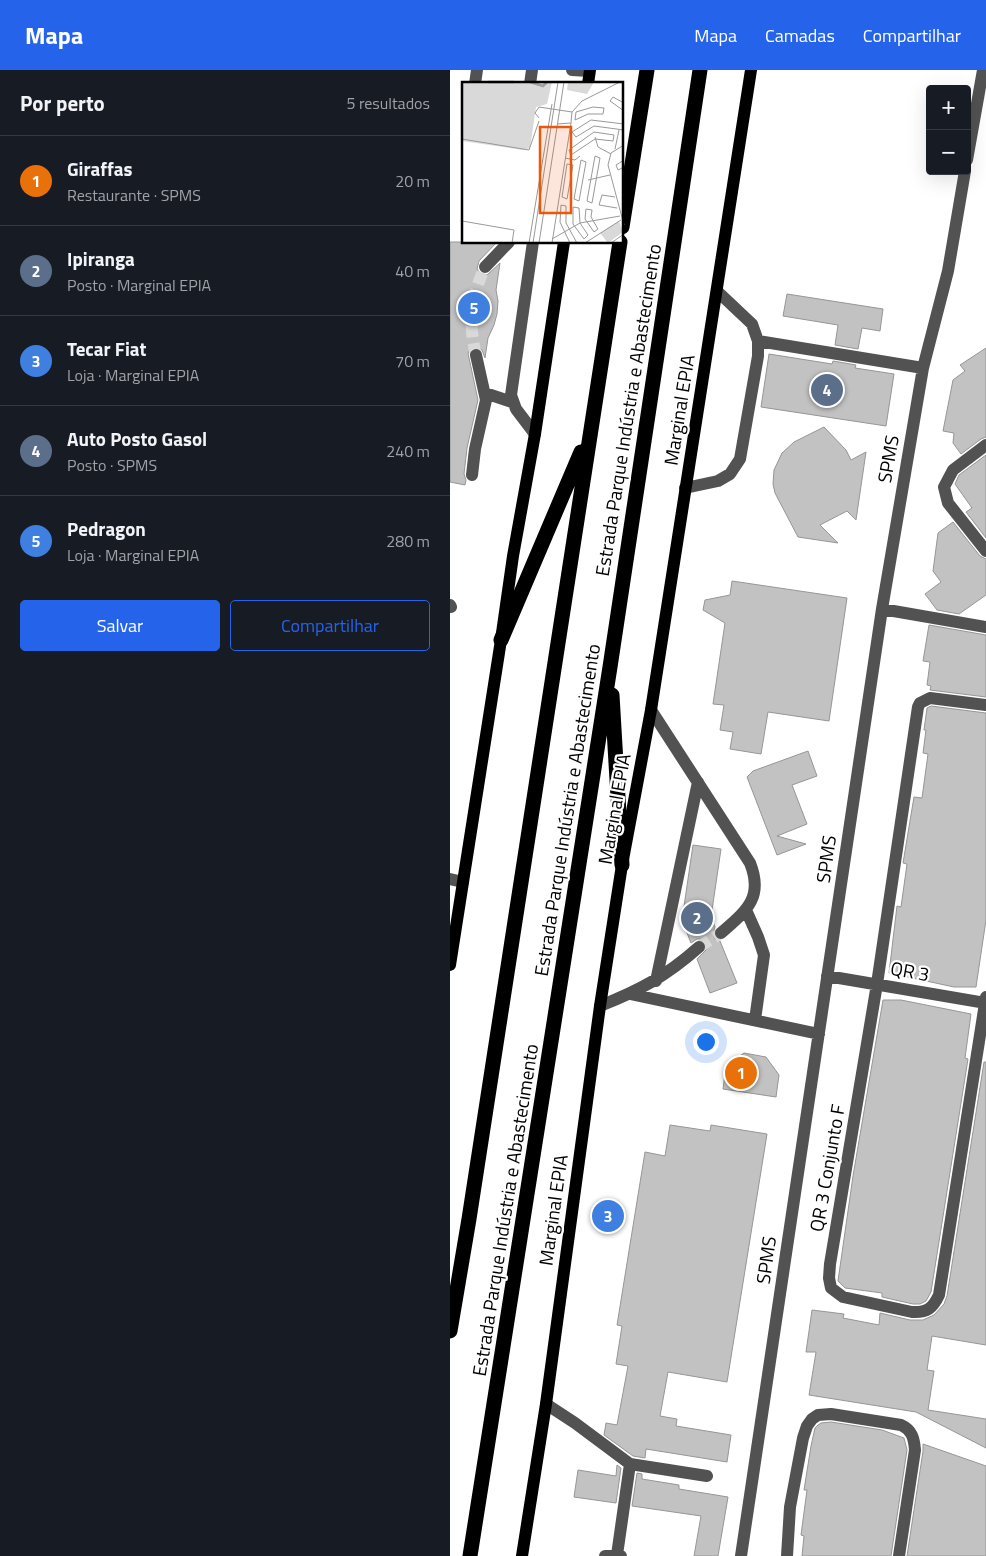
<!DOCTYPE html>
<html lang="pt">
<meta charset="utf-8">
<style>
body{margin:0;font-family:"Titillium Web",sans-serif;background:#20242c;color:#f1f3f6}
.controls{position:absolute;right:15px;top:15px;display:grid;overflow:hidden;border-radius:5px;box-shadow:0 5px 20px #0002}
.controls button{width:45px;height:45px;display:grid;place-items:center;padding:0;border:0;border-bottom:1px solid #363941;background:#171b24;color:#f1f3f6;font:25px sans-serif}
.you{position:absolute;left:255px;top:971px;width:18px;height:18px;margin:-12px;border:4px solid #fff;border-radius:50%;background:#1a73e8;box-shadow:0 0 0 8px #1a73e833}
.badge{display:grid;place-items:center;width:32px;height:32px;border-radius:50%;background:#2563eb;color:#fff;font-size:16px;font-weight:700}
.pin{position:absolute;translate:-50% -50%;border:2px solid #fff;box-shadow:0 1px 5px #0006}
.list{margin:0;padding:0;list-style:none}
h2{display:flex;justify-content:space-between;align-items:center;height:65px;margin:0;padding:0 20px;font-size:21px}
h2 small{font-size:16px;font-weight:400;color:#9ea1a6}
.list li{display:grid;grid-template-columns:32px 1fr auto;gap:15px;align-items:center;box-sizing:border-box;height:90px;padding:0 20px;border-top:1px solid #363941}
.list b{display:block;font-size:19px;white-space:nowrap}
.list p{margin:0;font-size:16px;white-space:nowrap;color:#9ea1a6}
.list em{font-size:16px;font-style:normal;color:#9ea1a6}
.actions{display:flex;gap:10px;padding:15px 20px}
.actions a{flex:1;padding:11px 0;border:1px solid #2563eb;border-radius:5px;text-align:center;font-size:18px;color:#2563eb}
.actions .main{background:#2563eb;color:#fff}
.map{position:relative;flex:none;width:536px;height:1486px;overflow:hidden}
header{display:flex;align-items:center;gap:30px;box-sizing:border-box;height:70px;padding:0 25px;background:#2563eb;color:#fff}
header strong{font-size:24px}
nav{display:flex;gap:28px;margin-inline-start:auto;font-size:18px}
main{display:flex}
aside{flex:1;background:#171b24}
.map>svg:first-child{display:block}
</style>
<header>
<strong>Mapa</strong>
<nav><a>Mapa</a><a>Camadas</a><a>Compartilhar</a></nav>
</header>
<main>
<aside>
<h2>Por perto<small>5 resultados</small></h2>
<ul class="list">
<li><span class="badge" style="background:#e8710a">1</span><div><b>Giraffas</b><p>Restaurante · SPMS</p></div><em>20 m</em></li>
<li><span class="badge" style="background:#5c6f8a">2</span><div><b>Ipiranga</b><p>Posto · Marginal EPIA</p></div><em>40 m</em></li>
<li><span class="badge" style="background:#3f7fe0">3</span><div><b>Tecar Fiat</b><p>Loja · Marginal EPIA</p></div><em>70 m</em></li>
<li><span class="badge" style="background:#5c6f8a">4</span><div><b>Auto Posto Gasol</b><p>Posto · SPMS</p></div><em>240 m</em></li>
<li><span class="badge" style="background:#3f7fe0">5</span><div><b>Pedragon</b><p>Loja · Marginal EPIA</p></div><em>280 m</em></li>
</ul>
<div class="actions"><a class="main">Salvar</a><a>Compartilhar</a></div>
</aside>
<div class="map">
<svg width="536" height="1486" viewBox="0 0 536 1486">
<rect width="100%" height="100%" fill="#fff"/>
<!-- building -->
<path fill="#c2c2c2" stroke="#969696" d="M0 172H47L29 191 27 199 30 203 37 205 50 193 46 220 48 231 47 244 44 255 38 268 35 288 32 280 28 277 21 279 18 283 28 330 17 378 14 404 16 410 15 415 0 412Z
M337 224 433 239 430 261 412 258 408 279 385 275 388 255 333 246Z
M536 278V367L531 369 511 384 503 373 504 363 493 361 503 310 515 301 510 295Z
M319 284 382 294 383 291 406 295 405 298 444 304 436 356 311 337Z
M374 357 396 380 401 390 416 382 406 450 397 441 370 455 388 473 348 467 325 423 323 414 324 400 332 383 344 372Z
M536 385V468L516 442 522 438 505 414 509 405Z
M503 452 530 486 536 489V525L509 544 487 540 475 524 491 512 483 501 488 463Z
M282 511 397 528 379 651 318 642 311 684 280 679 283 662 270 660 274 635 263 634 275 553 253 540 255 530 280 525Z
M479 555 536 565V627L480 620 481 616 477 615 480 592 473 591Z
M481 636 536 643V850L526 917H504L439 903 447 836 451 837 457 794 453 793 464 727 472 728 478 684 473 683 476 660H474L477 638Z
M358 681 367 706 342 715 357 754 327 766 356 774 327 785 297 707 303 701Z
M243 775 271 779 261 847 265 857 263 864 265 869 270 871 287 913 260 923 247 889 256 880 257 875 251 869H247L241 873 232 850Z
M433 930H451L521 944 515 988 518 989 481 1222 476 1231 470 1234H463L432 1227V1223L395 1218 388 1211 403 1106Z
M294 983 316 987 329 1005 326 1027 273 1019 276 996Z
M534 992H536V1275L482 1266 477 1300 484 1301 478 1340 536 1349V1378L466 1342 359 1325 366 1282H356L362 1240 394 1244 393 1248 429 1255 430 1243 460 1250H473L484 1245 494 1234 497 1226Z
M220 1055 260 1061 261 1055 317 1064 277 1312 218 1302 210 1346 227 1349 226 1356 281 1365 277 1392 196 1379 195 1388 183 1386 154 1365 156 1353 167 1355 178 1296 166 1294 172 1256 167 1255 195 1082 215 1086Z
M381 1352 432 1360 454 1368 457 1380 441 1486H352L354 1466 351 1465 357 1420H354L361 1376 365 1358 368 1355 371 1353Z
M473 1374 536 1396V1486H457L473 1381Z
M167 1395 171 1398 166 1433 124 1427 128 1400 166 1406Z
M187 1403 192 1404V1409L229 1415V1419L278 1427 268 1486H244L251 1446 182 1436Z"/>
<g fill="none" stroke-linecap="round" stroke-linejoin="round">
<!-- minor-tunnel -->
<path stroke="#d9d9d9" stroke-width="12" stroke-dasharray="12 6" stroke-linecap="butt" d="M26 285C18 253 21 227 35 197
M249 877 271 863"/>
<!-- minor -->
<path stroke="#525252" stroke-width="12" d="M122 0 139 1
M25 14 27 0
M80 14 82 0
M517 90 533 0
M83 172 61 325 66 339 85 364
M35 197 59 172
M308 271 473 298
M35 323 62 332
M536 375 503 400 494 417 498 433 536 481
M22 405 25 379 36 330 26 285
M235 418 268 411 280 404 290 389 308 286V271L302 254 267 221
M0 535 1 537
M432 539 536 557
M536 635 480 628 470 633 468 637 427 914 380 1194 379 1208 381 1218 393 1227 462 1242C477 1243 483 1238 489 1225L536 927
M201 640 300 793C314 828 296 841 271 863
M0 809 13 812
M296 840 308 867 314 885 305 950
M377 906 536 933
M206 911 248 712
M180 924 369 964
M150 936C190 920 215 907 249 877
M96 1334 125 1353 180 1394 257 1406
M167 1485 180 1394
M155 1486H171
M291 1486 432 539 473 298 498 201 515 101
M337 1486 340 1437 353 1368 357 1356 362 1349 368 1345 381 1344 451 1355C462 1360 464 1368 465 1380L449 1486"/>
<!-- major -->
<path stroke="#000" stroke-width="12" d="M138 14 140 0
M0 895 51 570 63 486 85 364 114 172
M72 1486 96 1334 150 936 172 795 201 640 301 0"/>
<!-- highway -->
<path stroke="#000" stroke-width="15" d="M172 157 197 0
M51 570 131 382
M162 625 172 795
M0 1261 19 1149 170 172
M20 1486 160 597 250 0"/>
</g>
<g text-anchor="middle" stroke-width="4.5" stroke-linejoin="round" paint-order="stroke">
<!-- street labels -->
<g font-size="19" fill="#000" stroke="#fff">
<text transform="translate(178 340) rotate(-81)" y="7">Estrada Parque Indústria e Abastecimento</text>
<text transform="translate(229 340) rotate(-81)" y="7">Marginal EPIA</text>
<text transform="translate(438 389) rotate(-80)" y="7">SPMS</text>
<text transform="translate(164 739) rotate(-80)" y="7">Marginal EPIA</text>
<text transform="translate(117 740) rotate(-81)" y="7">Estrada Parque Indústria e Abastecimento</text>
<text transform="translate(376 789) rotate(-82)" y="7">SPMS</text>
<text transform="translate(460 901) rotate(10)" y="7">QR 3</text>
<text transform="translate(377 1098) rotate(-80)" y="7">QR 3 Conjunto F</text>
<text transform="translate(55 1140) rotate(-81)" y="7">Estrada Parque Indústria e Abastecimento</text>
<text transform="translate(103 1140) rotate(-82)" y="7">Marginal EPIA</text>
<text transform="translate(316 1190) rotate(-82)" y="7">SPMS</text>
</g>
</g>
<!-- overview -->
<g transform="translate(12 12)">
<rect width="161" height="161" fill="#fff"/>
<path d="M0 0H90L85 22 74 25 68 66 61 68 0 59ZM106 0H132L125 12 105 8ZM157 139 161 150 146 161 138 151Z" fill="#d9d9d9"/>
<path fill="none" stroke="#a0a0a0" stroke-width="2.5" d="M26 0H52M68 0 81 4 85 0"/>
<path fill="none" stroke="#999" stroke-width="1" d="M162 21 151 15 148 19 162 29M131 25 142 26 141 32H126L113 38 114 30ZM110 30 120 19 158 0M77 36 73 31 77 25 110 30M95 42 109 41 110 30M162 42 129 38 110 50 114 55 132 44 162 48M132 50 152 53 151 59 133 57 109 73 107 68ZM133 55 136 65 149 72M0 57 67 68 77 39M162 63 149 71 146 83 162 143M153 67 157 48M133 74 138 76 130 121 125 119ZM103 76 113 78 118 74M119 78 124 80 117 119 112 117ZM162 78 154 83 156 88 162 85M105 82 111 83 105 117 100 115ZM126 98 148 93M153 115 140 113 137 123 155 126M111 125 117 126 118 141 126 153 122 157 111 142ZM124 127 130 128 129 135 136 147 132 150 123 137ZM0 139 52 148 50 161M90 157 118 141 158 134M67 161 90 22M71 161 96 0M77 161 102 0M90 161 109 41M108 161 98 140 99 123 104 124V141L115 161M123 161 159 138M149 161 162 152"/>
<path fill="#e8590c" fill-opacity="0.15" stroke="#e8590c" stroke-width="2.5" d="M78 45H109V131H78Z"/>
<rect width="161" height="161" fill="none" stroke="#000" stroke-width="2.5"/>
</g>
</svg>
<div class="controls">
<button>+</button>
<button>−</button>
</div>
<div class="you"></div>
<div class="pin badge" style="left:291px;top:1003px;background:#e8710a">1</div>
<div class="pin badge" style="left:247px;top:848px;background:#5c6f8a">2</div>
<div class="pin badge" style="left:158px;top:1146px;background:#3f7fe0">3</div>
<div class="pin badge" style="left:377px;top:320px;background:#5c6f8a">4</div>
<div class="pin badge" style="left:24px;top:238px;background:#3f7fe0">5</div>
</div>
</main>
